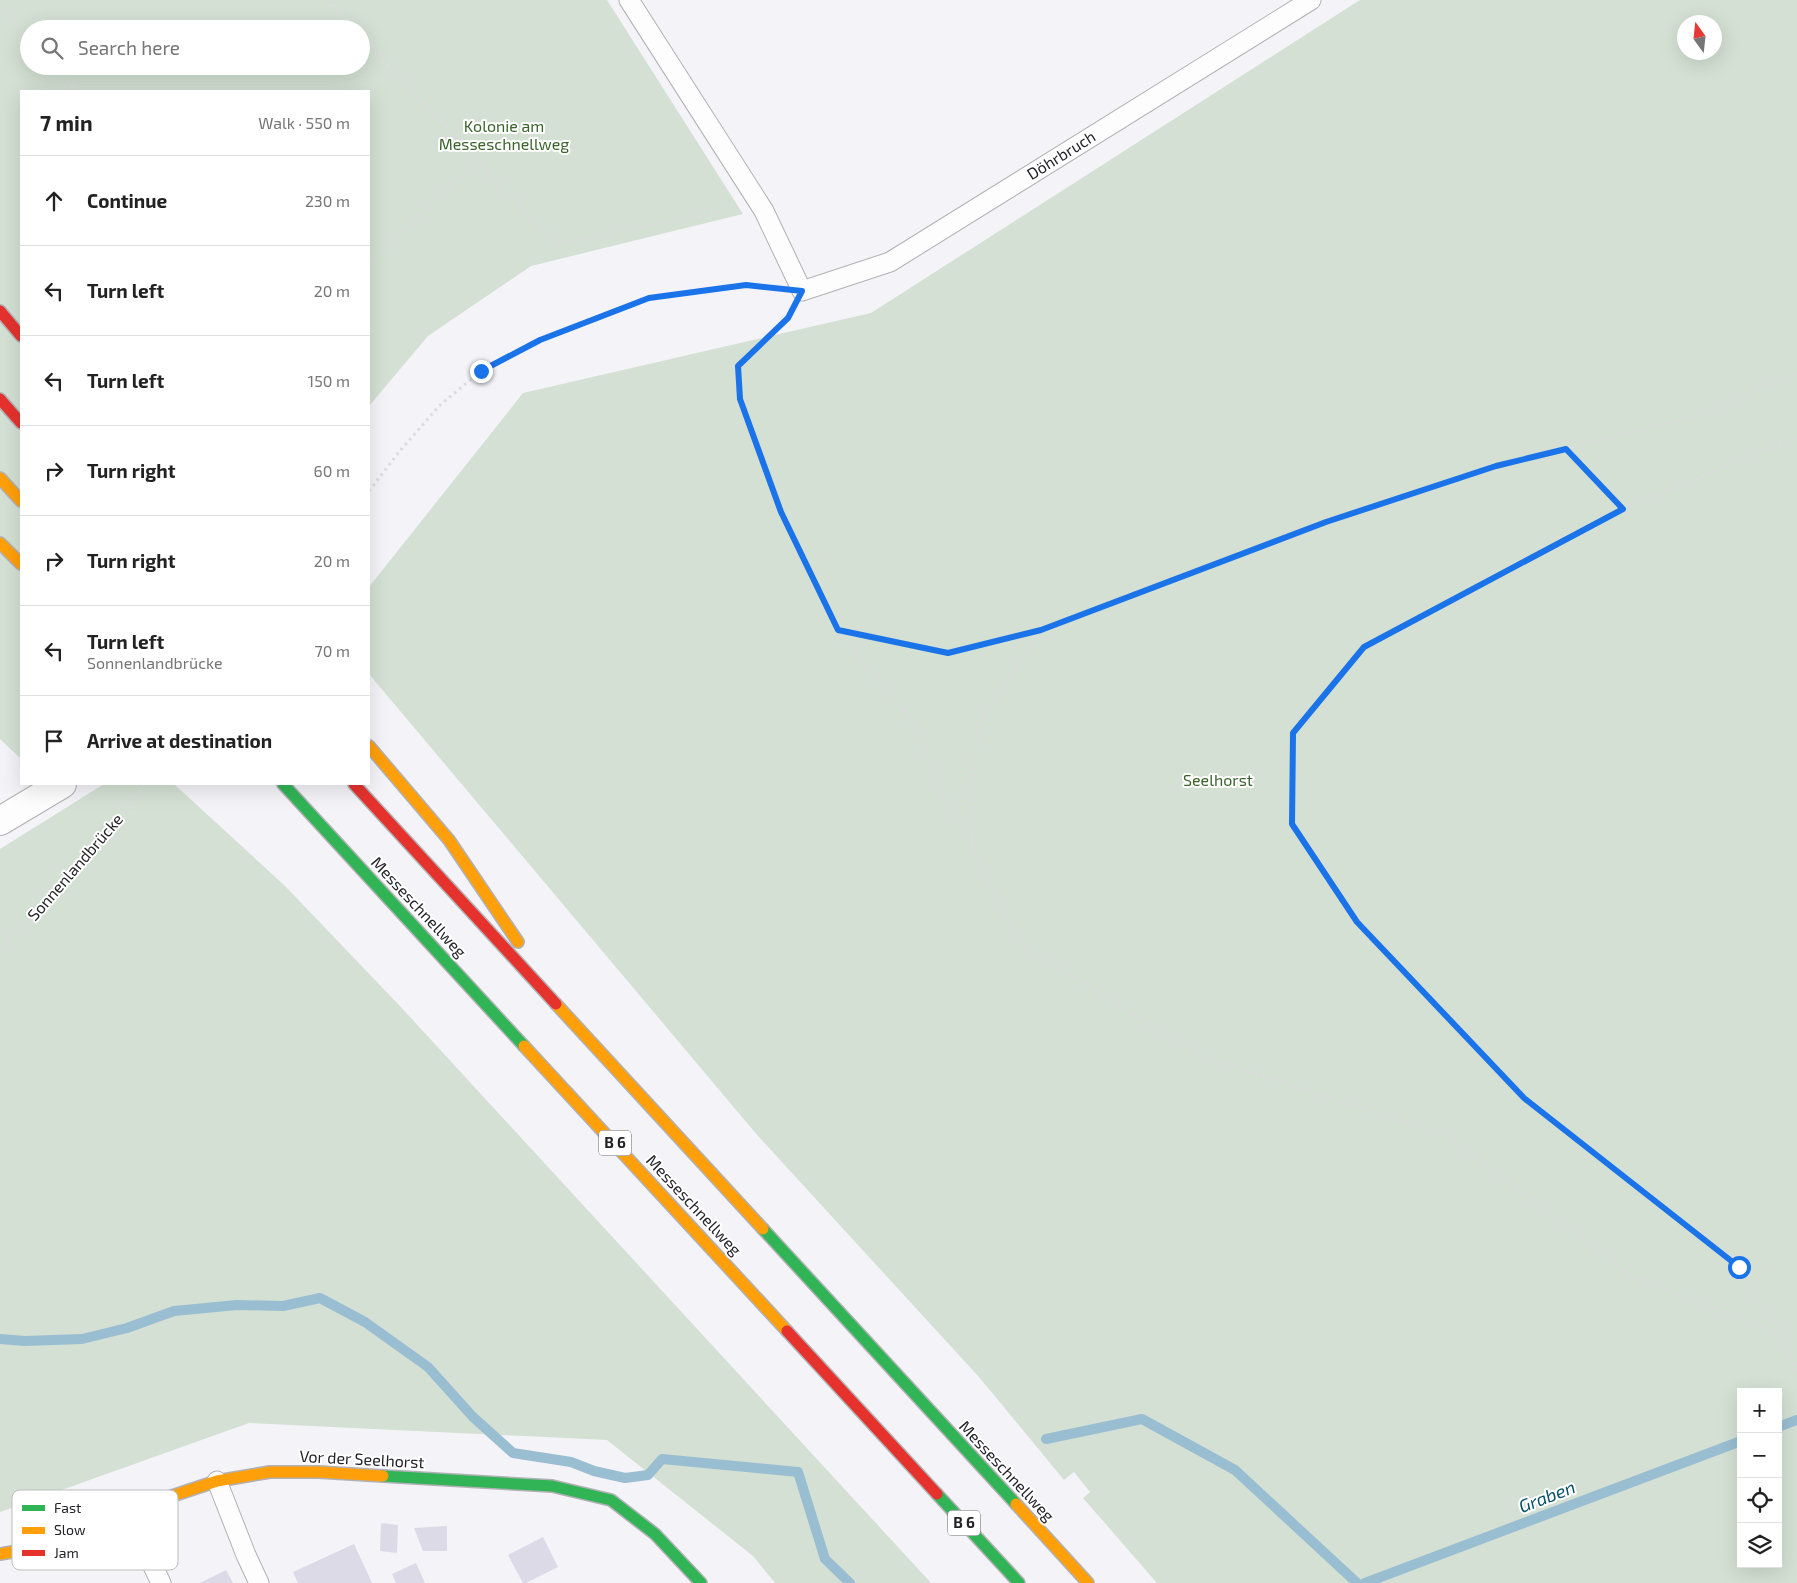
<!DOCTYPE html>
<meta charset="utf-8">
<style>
body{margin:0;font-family:"Exo 2",sans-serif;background:#f6f6f6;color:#222}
.controls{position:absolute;right:15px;bottom:15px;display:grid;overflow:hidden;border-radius:0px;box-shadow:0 5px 20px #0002}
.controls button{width:45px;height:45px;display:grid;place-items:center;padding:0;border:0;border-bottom:1px solid #e0e0e0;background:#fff;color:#222;font:25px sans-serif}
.compass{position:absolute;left:1677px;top:15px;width:45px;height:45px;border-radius:50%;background:#fff;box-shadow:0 5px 20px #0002;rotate:345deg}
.stop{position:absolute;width:15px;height:15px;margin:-11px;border:4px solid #1a73e8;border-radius:50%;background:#fff}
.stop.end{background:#1a73e8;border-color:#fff;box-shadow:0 1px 5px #0008}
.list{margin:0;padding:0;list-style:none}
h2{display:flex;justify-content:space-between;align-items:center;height:65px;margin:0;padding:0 20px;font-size:21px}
h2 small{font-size:16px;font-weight:400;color:#767676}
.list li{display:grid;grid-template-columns:32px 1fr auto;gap:15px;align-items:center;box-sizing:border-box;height:90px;padding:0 20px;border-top:1px solid #e0e0e0}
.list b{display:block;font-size:19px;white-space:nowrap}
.list p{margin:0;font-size:16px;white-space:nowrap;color:#767676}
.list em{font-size:16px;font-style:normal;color:#767676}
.icon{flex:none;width:28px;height:28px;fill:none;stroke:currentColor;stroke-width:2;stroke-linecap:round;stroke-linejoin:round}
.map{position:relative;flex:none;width:1797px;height:1583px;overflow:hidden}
.search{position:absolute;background:#fff;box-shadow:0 5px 20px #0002;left:20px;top:20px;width:350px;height:55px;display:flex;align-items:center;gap:12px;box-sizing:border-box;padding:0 18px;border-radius:28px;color:#767676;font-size:19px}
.panel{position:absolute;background:#fff;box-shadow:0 5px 20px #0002;left:20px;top:90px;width:350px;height:695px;border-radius:0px}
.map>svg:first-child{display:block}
</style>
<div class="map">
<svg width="1797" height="1583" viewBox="0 0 1797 1583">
<rect width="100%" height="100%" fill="#f3f3f8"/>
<!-- green -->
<path fill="#d4e0d3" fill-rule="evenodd" d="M0 0H607L743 214 531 266 428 336 369 406V91H21V759L0 739ZM29 29H361V66H29Z
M1360 0H1797V1583H1157L1083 1498 1090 1492 1074 1472 1064 1480 979 1377 758 1136 369 674V587L523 393 871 313ZM1684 22H1714V52H1684ZM1741 1392H1778V1564H1741Z
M104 784H174L285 886 398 1004 931 1583H775L753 1556 607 1440 249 1423 0 1512V849Z"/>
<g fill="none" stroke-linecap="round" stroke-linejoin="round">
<!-- stream -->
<path stroke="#99bed2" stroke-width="10" d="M0 1339 25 1341 82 1339 127 1328 174 1311 237 1305 283 1306 320 1298 365 1322 428 1367 473 1417 513 1453 571 1462 594 1471 625 1478 648 1475 662 1459 798 1472 825 1559 850 1583
M1778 1427 1797 1420
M1046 1439 1142 1419 1235 1470 1357 1583
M1365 1583 1741 1441"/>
</g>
<!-- building -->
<path fill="#dcdae6" d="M381 1523 398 1525 397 1553 380 1551Z
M447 1526V1551H423L414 1528Z
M543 1537 558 1567 526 1583H523L508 1555Z
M354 1544 372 1583H298L293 1572Z
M416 1563 425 1583H396L392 1574Z
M226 1570 233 1583H200Z"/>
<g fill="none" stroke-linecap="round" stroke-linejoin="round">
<defs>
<path id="lane" d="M629 0 764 211 802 291 890 262 1311 0
M217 1481 246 1555 259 1583
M127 1511 161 1583"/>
<path id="street" d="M0 821 62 784"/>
<path id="fast" d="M283 784 524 1046
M763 1229 1016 1504
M383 1476 552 1486 611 1500 655 1534 701 1583
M937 1494 1019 1583"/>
<path id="slow" d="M0 478 21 501
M0 543 21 564
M369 746 449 840 518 942
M556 1004 763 1229
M524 1046 787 1331
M1016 1504 1088 1583
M0 1554 46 1546 127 1511 217 1481 270 1472H319L383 1476"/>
<path id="jam" d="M0 311 21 336
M0 399 21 423
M354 784 556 1004
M787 1331 937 1494"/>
</defs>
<!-- lane casing -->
<use href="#lane" stroke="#b1b1b5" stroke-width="21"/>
<!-- street casing -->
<use href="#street" stroke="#b1b1b5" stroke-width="30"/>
<!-- fast casing -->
<use href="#fast" stroke="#b1b1b5" stroke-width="14"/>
<!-- slow casing -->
<use href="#slow" stroke="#b1b1b5" stroke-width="14"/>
<!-- jam casing -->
<use href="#jam" stroke="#b1b1b5" stroke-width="14"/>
<!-- path -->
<path stroke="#dcdcde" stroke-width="3" stroke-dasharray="2.5 4" stroke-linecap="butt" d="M328 0 355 29
M0 8 29 39
M361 36 556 244 724 211
M54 66 78 91
M369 263 477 161
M790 314 737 366 740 399 781 512 838 630 911 719 945 801 972 849 1018 942 1201 1056 1445 1135 1632 1276 1781 1334 1797 1371
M1567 450 1623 509
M369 491 399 452 440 405 481 371 540 340 649 298 746 285 770 288
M840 630 948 653 1041 630 1326 522 1496 466 1701 415 1797 372
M972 848 977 726 1040 631
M0 947 45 905 108 832 145 784
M1781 1334 1739 1267 1524 1098 1357 922 1292 824 1293 733 1364 647 1623 509 1797 437"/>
<!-- lane -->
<use href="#lane" stroke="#fdfdfe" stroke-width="19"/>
<!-- street -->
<use href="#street" stroke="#fdfdfe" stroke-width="28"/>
<!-- fast -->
<use href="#fast" stroke="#30b455" stroke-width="11"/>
<!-- slow -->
<use href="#slow" stroke="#ff9f0a" stroke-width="11"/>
<!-- jam -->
<use href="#jam" stroke="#e5322d" stroke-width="11"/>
</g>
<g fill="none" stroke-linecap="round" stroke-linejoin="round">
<!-- route -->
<path stroke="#1a73e8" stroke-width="6" d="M481 371 540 340 649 298 746 285 802 291 788 318 738 366 740 399 781 512 838 630 948 653 1041 630 1326 522 1496 466 1566 449 1623 509 1364 647 1293 733 1292 824 1357 922 1524 1098 1739 1267"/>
</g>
<g text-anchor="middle" stroke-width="4" stroke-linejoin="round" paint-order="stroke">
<!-- shield labels -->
<g fill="#fff" stroke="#656568" stroke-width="1">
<rect x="599" y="1130.5" width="32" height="25" rx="4"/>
<rect x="948" y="1510.5" width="32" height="25" rx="4"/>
</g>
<g font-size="15" font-weight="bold" fill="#232327">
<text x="615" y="1148">B 6</text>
<text x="964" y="1528">B 6</text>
</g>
<!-- park labels -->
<g font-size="16" fill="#39632a" stroke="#fff">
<text x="504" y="132">Kolonie am<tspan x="504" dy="18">Messeschnellweg</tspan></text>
<text x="1218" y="786">Seelhorst</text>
</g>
<!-- street labels -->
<g font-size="16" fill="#232327" stroke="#fff">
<text transform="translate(1061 155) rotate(-32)" y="6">Döhrbruch</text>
<text transform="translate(75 867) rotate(-49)" y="6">Sonnenlandbrücke</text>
<text transform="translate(419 907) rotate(47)" y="6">Messeschnellweg</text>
<text transform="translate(694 1205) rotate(47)" y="6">Messeschnellweg</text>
<text transform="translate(362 1459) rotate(3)" y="6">Vor der Seelhorst</text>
<text transform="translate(1007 1471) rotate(47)" y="6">Messeschnellweg</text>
</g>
<!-- water labels -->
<g font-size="18" font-style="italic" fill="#08516c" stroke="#fff">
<text transform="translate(1547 1497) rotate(-21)" y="6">Graben</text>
</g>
</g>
<!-- legend -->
<rect x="12" y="1490" width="166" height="80" rx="8" fill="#fff" stroke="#bdbdbe" stroke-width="1"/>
<rect x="22" y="1505" width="23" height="6" fill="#30b455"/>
<rect x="22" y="1527" width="23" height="7" fill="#ff9f0a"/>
<rect x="22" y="1550" width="23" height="6" fill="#e5322d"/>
<g font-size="14" fill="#232327">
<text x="54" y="1513">Fast</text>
<text x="54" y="1535">Slow</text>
<text x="54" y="1558">Jam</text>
</g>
</svg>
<div class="controls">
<button>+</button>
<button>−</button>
<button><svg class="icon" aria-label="locate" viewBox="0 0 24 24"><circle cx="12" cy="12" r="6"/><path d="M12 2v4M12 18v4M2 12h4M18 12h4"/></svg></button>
<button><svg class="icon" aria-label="layers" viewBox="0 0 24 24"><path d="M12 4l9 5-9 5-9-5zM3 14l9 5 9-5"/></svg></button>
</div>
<svg class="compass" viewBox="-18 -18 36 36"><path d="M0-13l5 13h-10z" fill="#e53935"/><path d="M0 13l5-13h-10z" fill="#767676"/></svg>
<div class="stop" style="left:1739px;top:1267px"></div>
<div class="stop end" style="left:481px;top:371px"></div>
<div class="search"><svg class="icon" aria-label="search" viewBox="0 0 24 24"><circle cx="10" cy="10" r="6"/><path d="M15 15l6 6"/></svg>Search here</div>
<section class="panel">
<h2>7 min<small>Walk · 550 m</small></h2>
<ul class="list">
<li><svg class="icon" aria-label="ahead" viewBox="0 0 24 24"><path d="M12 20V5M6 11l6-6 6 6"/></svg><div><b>Continue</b></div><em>230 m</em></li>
<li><svg class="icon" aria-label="left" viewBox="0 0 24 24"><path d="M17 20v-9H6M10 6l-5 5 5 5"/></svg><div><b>Turn left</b></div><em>20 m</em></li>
<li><svg class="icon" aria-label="left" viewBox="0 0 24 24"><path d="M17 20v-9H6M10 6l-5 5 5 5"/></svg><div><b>Turn left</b></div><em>150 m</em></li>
<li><svg class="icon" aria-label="right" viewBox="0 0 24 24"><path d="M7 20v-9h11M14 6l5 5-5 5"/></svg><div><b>Turn right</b></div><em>60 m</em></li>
<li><svg class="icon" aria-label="right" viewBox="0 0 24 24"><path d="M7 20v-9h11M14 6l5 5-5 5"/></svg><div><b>Turn right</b></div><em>20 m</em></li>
<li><svg class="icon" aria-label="left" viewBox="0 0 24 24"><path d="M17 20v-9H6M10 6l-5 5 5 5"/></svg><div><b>Turn left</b><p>Sonnenlandbrücke</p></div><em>70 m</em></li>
<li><svg class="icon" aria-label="arrive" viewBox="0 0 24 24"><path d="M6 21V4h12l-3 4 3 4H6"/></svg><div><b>Arrive at destination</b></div></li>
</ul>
</section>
</div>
